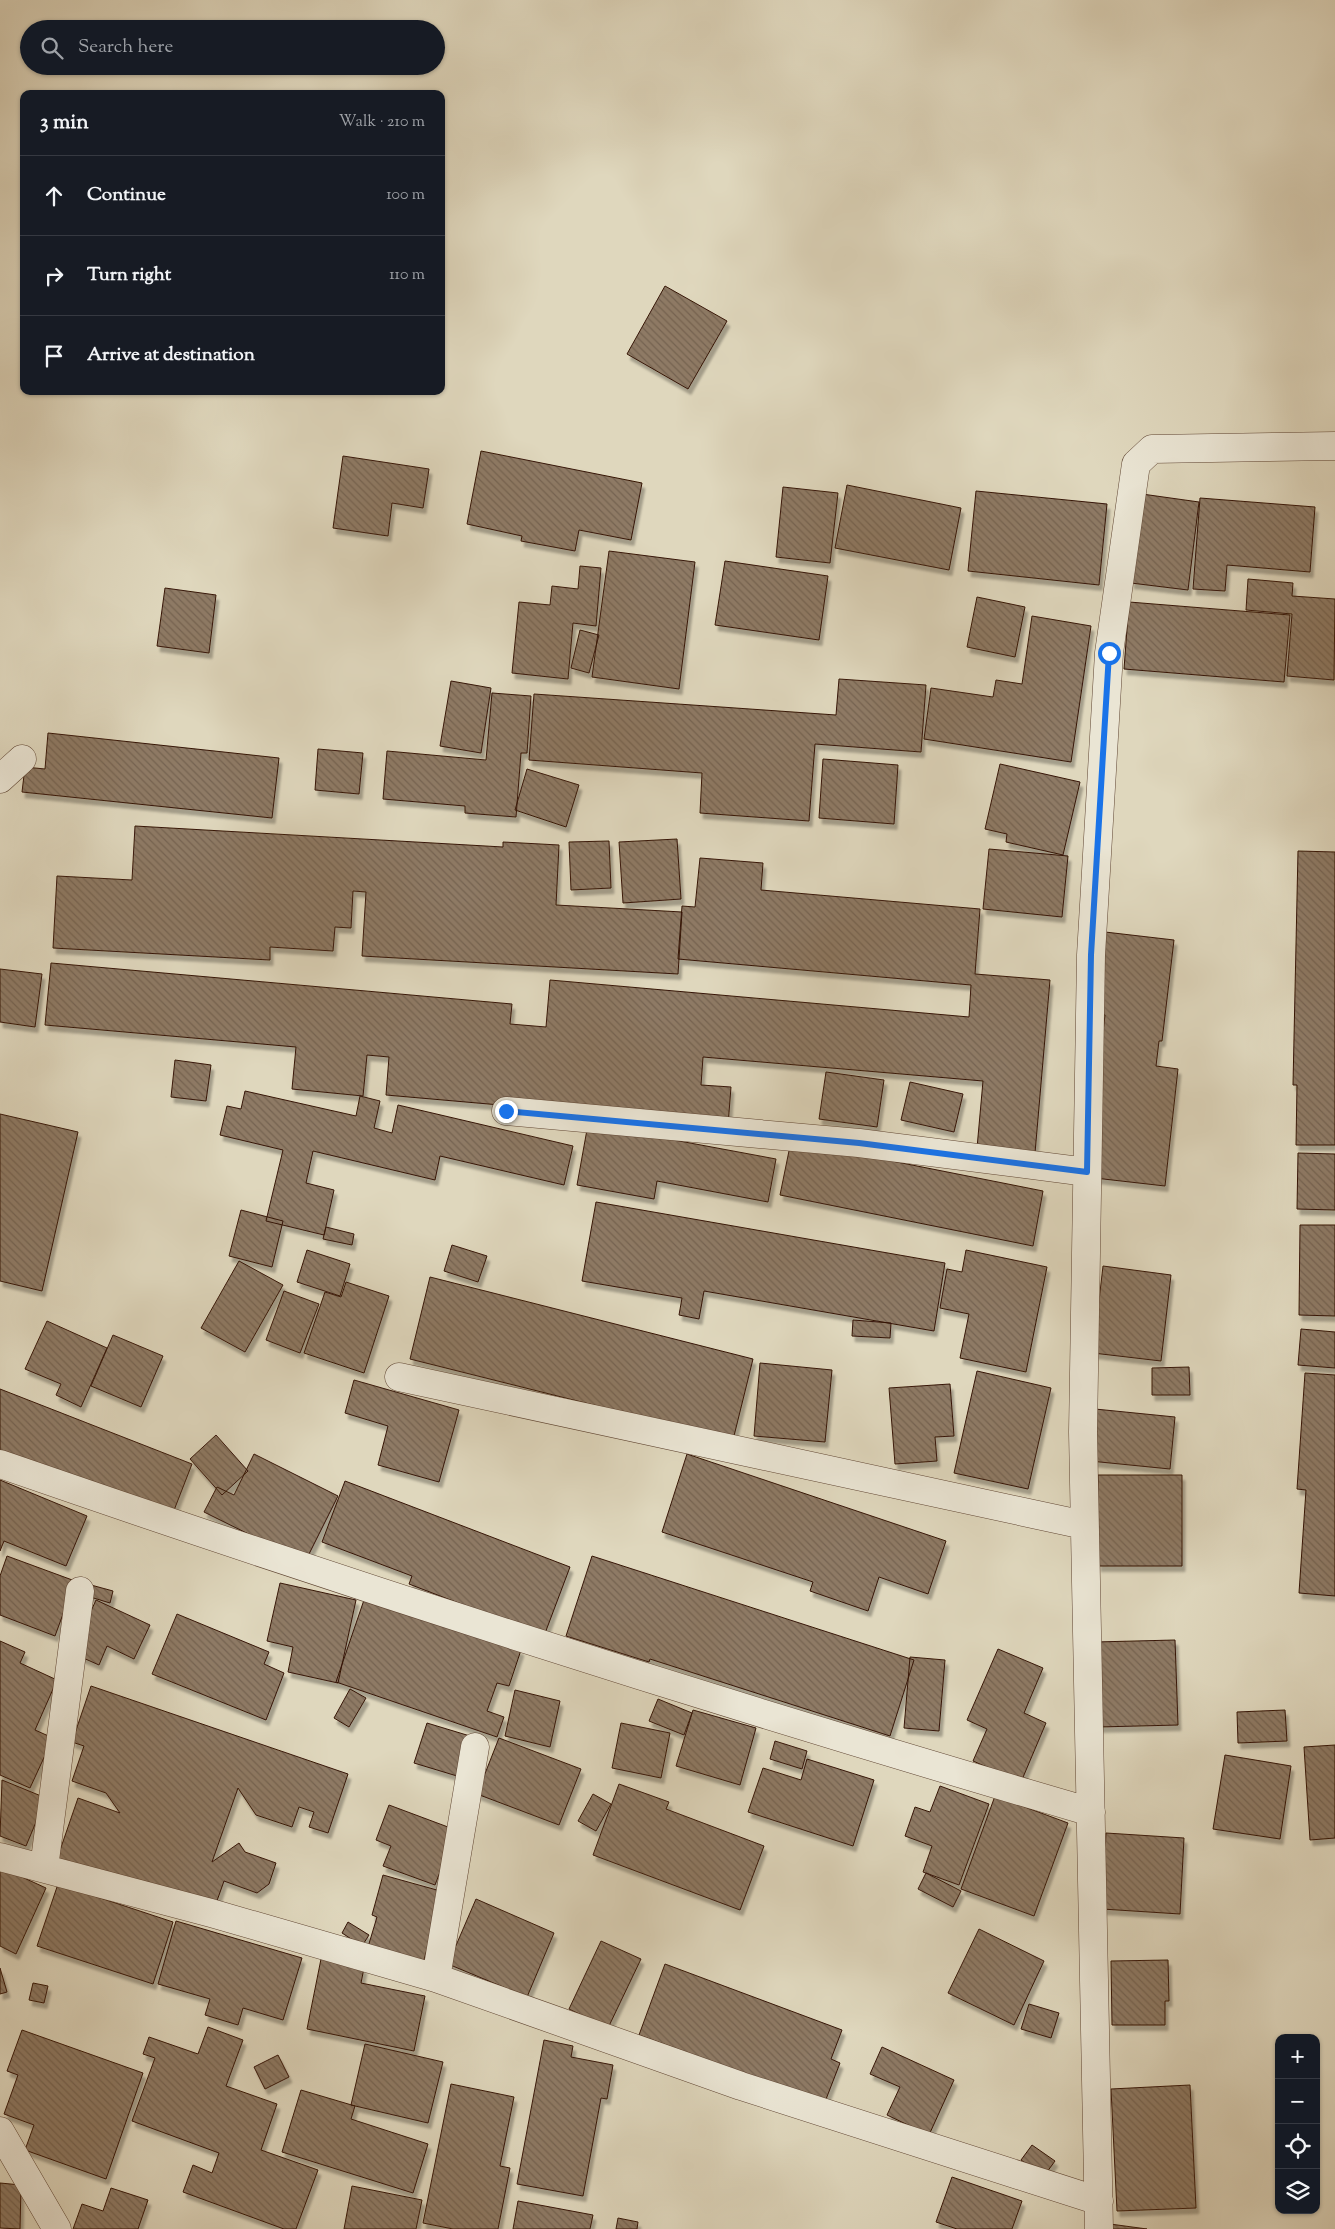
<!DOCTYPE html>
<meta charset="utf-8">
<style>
body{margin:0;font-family:"Sorts Mill Goudy",serif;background:#20242c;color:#f1f3f6}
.controls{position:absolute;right:15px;bottom:15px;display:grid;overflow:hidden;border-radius:10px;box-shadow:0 1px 4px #0004}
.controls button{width:45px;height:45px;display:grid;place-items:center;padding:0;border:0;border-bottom:1px solid #363941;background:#171b24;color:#f1f3f6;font:25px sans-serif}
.stop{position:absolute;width:15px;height:15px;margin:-11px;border:4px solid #1a73e8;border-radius:50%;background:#fff}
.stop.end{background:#1a73e8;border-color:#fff;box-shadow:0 1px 5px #0008}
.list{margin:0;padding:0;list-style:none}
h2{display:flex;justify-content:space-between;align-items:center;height:65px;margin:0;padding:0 20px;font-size:21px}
h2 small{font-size:16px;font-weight:400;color:#9ea1a6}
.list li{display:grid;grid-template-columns:32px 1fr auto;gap:15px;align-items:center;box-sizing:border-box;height:80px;padding:0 20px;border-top:1px solid #363941}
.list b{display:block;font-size:19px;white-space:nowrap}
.list em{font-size:16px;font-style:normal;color:#9ea1a6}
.icon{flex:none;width:28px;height:28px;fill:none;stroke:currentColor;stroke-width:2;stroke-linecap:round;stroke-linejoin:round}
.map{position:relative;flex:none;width:1335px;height:2229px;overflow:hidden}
.search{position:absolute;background:#171b24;box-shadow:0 1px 4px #0004;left:20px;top:20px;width:425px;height:55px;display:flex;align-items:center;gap:12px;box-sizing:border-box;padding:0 18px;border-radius:28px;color:#9ea1a6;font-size:19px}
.panel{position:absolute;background:#171b24;box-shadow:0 1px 4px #0004;left:20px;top:90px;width:425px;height:305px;border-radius:10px}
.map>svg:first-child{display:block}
</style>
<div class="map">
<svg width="1335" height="2229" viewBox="0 0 1335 2229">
<defs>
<pattern id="building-back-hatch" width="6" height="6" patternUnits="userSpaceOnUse" patternTransform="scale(1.25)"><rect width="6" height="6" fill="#8e7a65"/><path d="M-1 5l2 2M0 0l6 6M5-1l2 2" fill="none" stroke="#756351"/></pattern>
<filter id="shadow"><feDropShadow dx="3" dy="5.5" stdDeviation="1" flood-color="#0004"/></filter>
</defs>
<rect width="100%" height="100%" fill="#dfd7bd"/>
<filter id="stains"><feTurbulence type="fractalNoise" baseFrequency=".004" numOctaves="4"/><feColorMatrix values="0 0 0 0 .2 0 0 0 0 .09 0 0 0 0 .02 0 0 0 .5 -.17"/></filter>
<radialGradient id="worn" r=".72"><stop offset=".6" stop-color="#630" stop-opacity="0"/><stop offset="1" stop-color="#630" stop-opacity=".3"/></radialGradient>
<!-- building -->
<path fill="url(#building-back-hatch)" stroke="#361606" filter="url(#shadow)" d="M665 286 727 321 688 389 627 354Z
M481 451 642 483 631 540 579 530 575 551 521 541 522 536 467 524Z
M343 456 429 469 423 508 392 503 388 536 333 528Z
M847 485 961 508 949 570 835 548Z
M783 487 838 493 830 563 776 557Z
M976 491 1107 504 1099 585 968 571Z
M1142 494 1199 502 1188 590 1131 583Z
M1200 498 1315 507 1310 572 1227 565 1225 591 1193 589Z
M609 551 695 562 679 689 592 677Z
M725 561 828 576 819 640 715 625Z
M580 566 601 568 596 626 573 623 568 679 512 673 519 602 550 605 552 586 578 589Z
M1248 579 1293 583 1292 596 1335 599 1334 680 1287 676 1292 614 1246 610Z
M165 588 216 595 209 653 157 646Z
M977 597 1025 607 1015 657 967 647Z
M1129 602 1290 615 1284 682 1124 669Z
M1032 616 1091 626 1071 762 924 739 931 688 993 697 996 680 1022 684Z
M580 630 599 635 589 673 571 668Z
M839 679 926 685 921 752 815 744 809 821 700 813 702 773 529 760 534 694 836 715Z
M451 681 491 688 481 753 440 746Z
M492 693 531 696 527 753H521L516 817 465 813V806L383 799 387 751 486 760Z
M48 733 279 758 272 818 22 792 25 767 45 769Z
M318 749 363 753 359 794 315 790Z
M823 759 898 765 894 824 819 818Z
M1000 764 1080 782 1063 855 1006 842 1007 834 985 829Z
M527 769 579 785 566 827 515 810Z
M135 826 503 847V842L559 845 556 905 682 912 678 974 362 956 366 892 353 891 351 928 335 927 333 951 270 947V960L53 948 57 876 132 880Z
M677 839 681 899 623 903 619 842Z
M609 841 611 888 571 890 569 842Z
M989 849 1068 856 1062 917 983 909Z
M1298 851 1335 852V1145H1296L1297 1085H1293Z
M700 858 763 863 761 890 980 909 975 974 1050 980 1035 1153 977 1148 983 1081 703 1057 701 1085 731 1087 728 1125 386 1095 389 1057 367 1055 363 1096 292 1089 296 1047 45 1025 51 963 512 1004 510 1024 546 1027 550 980 969 1017 971 985 678 959 682 906 695 907Z
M1105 932 1174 940 1162 1041H1159L1156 1066 1178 1069 1165 1186 1086 1177 1105 1015 1095 1014Z
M0 969 42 974 35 1027 0 1022Z
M175 1060 211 1065 206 1101 171 1097Z
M826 1072 884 1080 877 1127 819 1119Z
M910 1082 963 1094 954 1132 901 1120Z
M245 1091 356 1116 360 1096 380 1101 374 1128 392 1133 398 1105 573 1146 564 1185 440 1156 435 1180 313 1151 306 1183 334 1190 324 1235 266 1221 283 1150 220 1135 227 1106 241 1109Z
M0 1114 78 1132 42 1291 0 1281Z
M588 1124 776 1159 768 1202 657 1181 654 1199 577 1185Z
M791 1141 1043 1191 1033 1246 780 1195Z
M1298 1153 1335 1154V1210L1297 1209Z
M596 1202 945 1263 934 1331 704 1291 699 1319 679 1315 682 1298 582 1281Z
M241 1210 283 1221 272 1267 229 1256Z
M1300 1225H1335V1316L1299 1315Z
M326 1227 354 1234 352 1245 323 1239Z
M452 1245 487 1256 478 1282 444 1271Z
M307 1250 350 1264 340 1296 297 1282Z
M966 1250 1047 1267 1026 1372 960 1358 969 1314 940 1308 947 1269 962 1272Z
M239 1261 283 1285 245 1352 201 1328Z
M1103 1266 1171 1275 1161 1361 1093 1353Z
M430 1277 753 1359 733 1440 410 1359Z
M346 1282 389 1296 364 1373 304 1353 325 1292 341 1297Z
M284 1291 319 1304 300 1353 266 1340Z
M853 1320 891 1323 890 1338 852 1336Z
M47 1321 107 1348 81 1407 56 1395 61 1384 25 1369Z
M1301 1329 1335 1332V1368L1298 1365Z
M113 1335 163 1356 141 1407 91 1386Z
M760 1363 832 1370 825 1442 754 1436Z
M1189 1367 1190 1395H1152V1368Z
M977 1371 1051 1388 1028 1489 954 1473Z
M1305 1373 1335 1375V1596L1299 1593 1306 1490 1297 1489Z
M354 1380 459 1410 439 1482 378 1465 388 1426 345 1413Z
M950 1384 954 1436 935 1437 937 1461 895 1464 889 1388Z
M0 1389 192 1464 171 1518 0 1451Z
M1095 1409 1175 1417 1170 1469 1090 1461Z
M216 1435 248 1471 222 1495 190 1459Z
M254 1454 338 1496 305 1562 204 1512 217 1487 234 1495Z
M687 1454 946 1541 928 1594 879 1577 868 1611 810 1591 813 1582 662 1532Z
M1098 1475H1182V1566H1098Z
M0 1480 87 1516 66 1566 4 1541 0 1551Z
M345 1481 570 1567 544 1636 409 1584 412 1576 322 1542Z
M7 1556 75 1581 55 1636 0 1615V1576Z
M592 1556 914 1660 890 1736 650 1659 649 1662 566 1636Z
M280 1583 356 1600 338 1683 288 1672 293 1647 267 1641Z
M91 1585 113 1591 110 1603 87 1596Z
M365 1597 521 1650 509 1686 497 1683 487 1711 504 1717 497 1737 336 1682Z
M96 1600 150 1625 134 1659 107 1646 99 1665 72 1653Z
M177 1614 269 1652 264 1664 284 1673 266 1720 152 1674Z
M1175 1640 1178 1725 1098 1727 1095 1642Z
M0 1641 25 1652 20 1663 57 1680 35 1730 53 1738 30 1788 0 1775Z
M998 1649 1043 1668 1024 1713 1046 1723 1021 1782 973 1761 987 1729 967 1720Z
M910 1657 945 1660 939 1731 904 1728Z
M91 1686 348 1774 328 1833 309 1827 314 1812 299 1807 292 1827 256 1815 238 1788 212 1862 239 1843 245 1852 276 1863 269 1884 257 1893 224 1881 213 1912 57 1859 78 1798 120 1813 106 1793 72 1781 84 1746 72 1742Z
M350 1689 366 1698 349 1727 334 1718Z
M515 1690 560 1701 550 1747 505 1736Z
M658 1699 692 1713 684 1735 649 1721Z
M693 1710 756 1728 740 1785 676 1766Z
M1285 1710 1287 1741 1238 1743 1237 1712Z
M427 1723 470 1736 457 1776 414 1763Z
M621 1723 670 1733 661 1778 612 1768Z
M499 1738 581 1769 559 1825 477 1794Z
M775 1741 807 1751 802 1769 770 1759Z
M1335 1745V1838L1310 1840 1304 1747Z
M1225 1755 1291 1766 1280 1839 1213 1829Z
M807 1759 874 1780 853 1846 748 1812 763 1768 801 1780Z
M2 1780 46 1798 26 1846 0 1836Z
M619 1784 669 1802 666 1809 764 1846 740 1910 593 1855Z
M940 1786 989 1804 959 1885 923 1872 932 1846 905 1836 915 1807 930 1812Z
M593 1794 611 1804 596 1831 578 1821Z
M995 1796 1068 1823 1034 1916 961 1889Z
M389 1805 456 1830 435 1885 383 1866 391 1846 376 1840Z
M1106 1833 1184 1838 1180 1914 1102 1909Z
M0 1867 46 1888 16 1954 0 1946Z
M926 1873 961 1891 953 1907 918 1889Z
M383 1875 444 1892 423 1963 368 1947 377 1917 372 1915Z
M58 1884 173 1922 153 1984 37 1946Z
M476 1899 554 1933 527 1997 448 1964Z
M176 1921 302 1958 283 2020 243 2008 238 2025 205 2015 210 1999 158 1984Z
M348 1922 369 1935 362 1946 342 1933Z
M979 1929 1044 1961 1014 2025 948 1993Z
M601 1941 641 1959 608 2028 569 2009Z
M321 1959 364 1968 361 1983 425 1996 414 2051 307 2029Z
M1168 1960 1169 2001H1165V2025H1112L1111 1961Z
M665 1964 842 2030 831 2059 840 2063 823 2107 729 2068 639 2035Z
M0 1968 7 1992 0 1994Z
M33 1983 48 1986 44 2003 29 2000Z
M1029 2004 1059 2013 1051 2038 1021 2029Z
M208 2027 243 2040 226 2086 277 2104 261 2150 318 2170 296 2229H284L183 2192 193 2165 212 2173 219 2153 132 2121 155 2058 143 2054 149 2037 198 2054Z
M22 2030 143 2073 106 2179 25 2150 34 2125 4 2114 18 2075 7 2071Z
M544 2040 573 2046 571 2057 613 2065 607 2099 601 2098 583 2196 517 2184Z
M365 2044 443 2062 428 2123 351 2105Z
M882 2047 954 2080 929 2135 887 2115 900 2087 870 2074Z
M278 2055 289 2077 265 2089 254 2067Z
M451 2084 514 2097 500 2166 510 2168 498 2229H453L423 2223Z
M1190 2085 1196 2208 1117 2211 1111 2089Z
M301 2090 355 2106 351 2119 428 2144 413 2193 282 2152Z
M1032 2145 1055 2161 1044 2176 1021 2160Z
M952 2177 1022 2201 1012 2229H957L936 2222Z
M0 2183 21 2185 20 2229 0 2228Z
M352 2186 422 2200 416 2229H344Z
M111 2188 148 2200 138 2229H73L82 2204 103 2211Z
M518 2201 593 2215 590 2229H513Z
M618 2218 638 2222 637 2229H616Z
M1110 2224 1147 2229H1110Z"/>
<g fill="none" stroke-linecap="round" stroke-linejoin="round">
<defs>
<path id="street" d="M0 779 22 759
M506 1111 859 1143 1087 1172
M399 1377 1084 1525
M0 1464C361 1589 724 1705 1091 1812
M0 1857 211 1913 436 1978 741 2086 1099 2201
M44 1868 80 1591
M436 1978 475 1747
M0 2131 57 2229
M1099 2229 1083 1432 1091 955 1109 653 1136 464 1152 449 1335 446"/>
</defs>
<!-- street casing -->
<use href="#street" stroke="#604634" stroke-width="29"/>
<!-- street -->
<use href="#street" stroke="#eae5d4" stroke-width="28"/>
</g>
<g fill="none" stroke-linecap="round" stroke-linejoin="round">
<!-- route -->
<path stroke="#1a73e8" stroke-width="6" d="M506 1111 859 1143 1087 1172 1091 955 1109 653"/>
</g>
<rect width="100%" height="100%" filter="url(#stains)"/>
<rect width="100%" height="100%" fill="url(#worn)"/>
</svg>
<div class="controls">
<button>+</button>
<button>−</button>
<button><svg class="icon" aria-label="locate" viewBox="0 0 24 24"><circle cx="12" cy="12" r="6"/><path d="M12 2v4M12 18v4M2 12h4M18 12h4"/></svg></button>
<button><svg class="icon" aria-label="layers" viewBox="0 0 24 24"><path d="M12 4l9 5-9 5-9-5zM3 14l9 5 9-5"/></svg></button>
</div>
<div class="stop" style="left:1109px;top:653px"></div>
<div class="stop end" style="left:506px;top:1111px"></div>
<div class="search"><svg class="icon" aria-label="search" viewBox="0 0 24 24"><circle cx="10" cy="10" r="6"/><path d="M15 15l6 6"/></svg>Search here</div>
<section class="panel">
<h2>3 min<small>Walk · 210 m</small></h2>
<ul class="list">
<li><svg class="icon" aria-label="ahead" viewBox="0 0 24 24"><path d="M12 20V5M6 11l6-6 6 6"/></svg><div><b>Continue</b></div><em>100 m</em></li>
<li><svg class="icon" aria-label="right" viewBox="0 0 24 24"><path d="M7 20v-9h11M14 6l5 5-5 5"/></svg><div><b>Turn right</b></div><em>110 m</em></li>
<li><svg class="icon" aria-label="arrive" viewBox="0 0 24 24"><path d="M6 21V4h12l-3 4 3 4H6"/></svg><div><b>Arrive at destination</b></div></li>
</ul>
</section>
</div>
